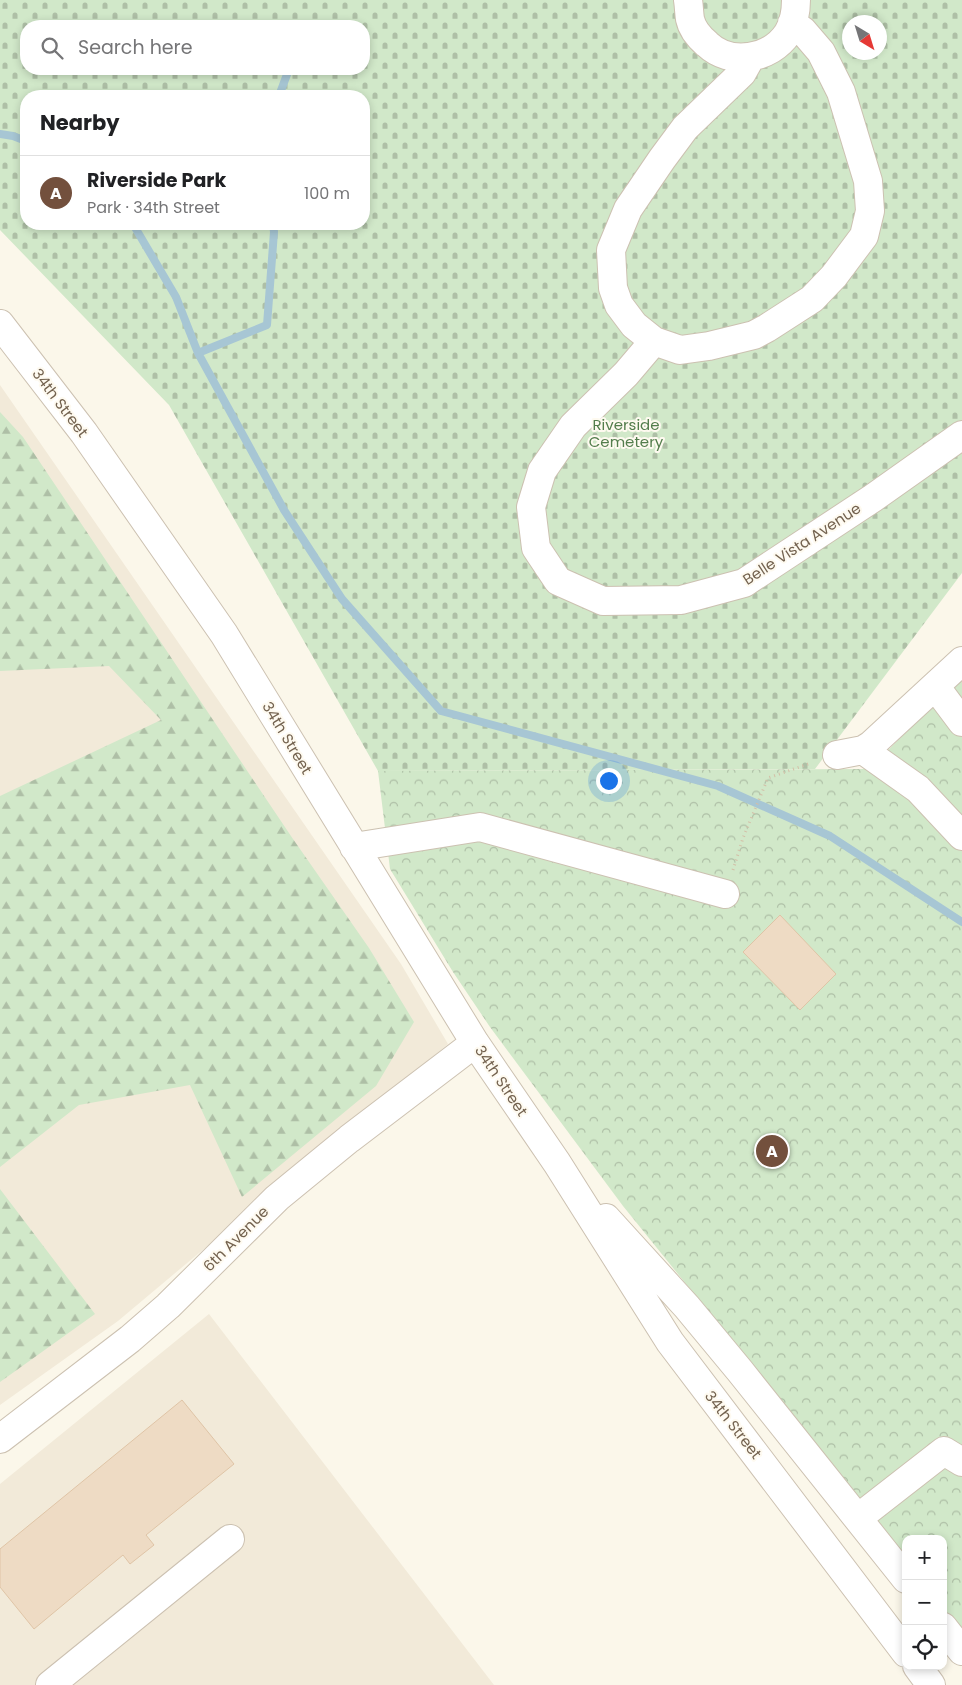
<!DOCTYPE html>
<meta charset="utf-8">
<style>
body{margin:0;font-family:Poppins,sans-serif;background:#f6f6f6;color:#202124}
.controls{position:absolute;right:15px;bottom:15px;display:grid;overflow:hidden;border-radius:10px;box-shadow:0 2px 8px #0003}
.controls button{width:45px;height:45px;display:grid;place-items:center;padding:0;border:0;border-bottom:1px solid #e0e0e0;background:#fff;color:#202124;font:25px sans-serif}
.compass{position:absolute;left:842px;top:15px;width:45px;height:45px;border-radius:50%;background:#fff;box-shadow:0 2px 8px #0003;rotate:142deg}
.you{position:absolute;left:608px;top:780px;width:18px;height:18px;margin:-12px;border:4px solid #fff;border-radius:50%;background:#1a73e8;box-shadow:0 0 0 8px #1a73e833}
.badge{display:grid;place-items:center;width:32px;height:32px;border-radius:50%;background:#73503d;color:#fff;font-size:16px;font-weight:700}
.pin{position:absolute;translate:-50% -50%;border:2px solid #fff;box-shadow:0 1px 5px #0006}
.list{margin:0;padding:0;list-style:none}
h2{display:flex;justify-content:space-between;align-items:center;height:65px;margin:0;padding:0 20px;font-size:21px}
h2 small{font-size:16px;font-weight:400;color:#757577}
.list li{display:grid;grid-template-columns:32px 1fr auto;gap:15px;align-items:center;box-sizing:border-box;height:75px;padding:0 20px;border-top:1px solid #e0e0e0}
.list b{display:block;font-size:19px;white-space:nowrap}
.list p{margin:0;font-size:16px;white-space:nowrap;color:#757577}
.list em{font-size:16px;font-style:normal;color:#757577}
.icon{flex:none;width:28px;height:28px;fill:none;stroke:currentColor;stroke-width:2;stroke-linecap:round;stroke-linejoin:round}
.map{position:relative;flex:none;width:962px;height:1685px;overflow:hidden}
.search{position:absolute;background:#fff;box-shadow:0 2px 8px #0003;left:20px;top:20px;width:350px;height:55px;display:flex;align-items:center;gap:12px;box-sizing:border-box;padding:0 18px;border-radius:20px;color:#757577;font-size:19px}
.panel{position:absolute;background:#fff;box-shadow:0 2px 8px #0003;left:20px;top:90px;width:350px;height:140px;border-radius:20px}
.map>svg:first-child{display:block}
</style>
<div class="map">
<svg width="962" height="1685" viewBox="0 0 962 1685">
<defs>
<pattern id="forest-firs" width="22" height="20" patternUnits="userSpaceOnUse" patternTransform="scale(1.25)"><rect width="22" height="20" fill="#d1e8c9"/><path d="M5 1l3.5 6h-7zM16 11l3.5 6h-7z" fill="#aebfa6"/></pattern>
<pattern id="cemetery-stones" width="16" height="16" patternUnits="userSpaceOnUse" patternTransform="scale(1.25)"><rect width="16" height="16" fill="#d1e8c9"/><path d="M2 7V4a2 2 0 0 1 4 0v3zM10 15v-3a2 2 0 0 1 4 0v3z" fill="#aebfa6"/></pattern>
<pattern id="park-crowns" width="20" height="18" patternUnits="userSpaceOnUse" patternTransform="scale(1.25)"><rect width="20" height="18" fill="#d1e8c9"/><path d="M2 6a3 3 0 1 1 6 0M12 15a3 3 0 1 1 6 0" fill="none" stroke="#aebfa6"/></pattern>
</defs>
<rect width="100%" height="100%" fill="#fbf7ea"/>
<!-- residential -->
<path fill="#f2ead9" d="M0 385 401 964 448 1044 118 1321 0 1405Z
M209 1314 494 1685H0V1484Z"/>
<!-- forest -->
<path fill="url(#forest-firs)" d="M0 412 23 437 293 839 369 948 414 1022 376 1086 242 1197 190 1085 79 1105 0 1167V796L161 720 109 666 0 671Z
M0 1189 95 1314 0 1382Z"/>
<!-- cemetery -->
<path fill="url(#cemetery-stones)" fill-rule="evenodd" d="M0 0H962V573L815 769 378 771 169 405 0 230ZM850 22H880V52H850ZM26 26H364V69H26ZM26 96H364V224H26Z"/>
<!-- park -->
<path fill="url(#park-crowns)" d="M962 677V1635L943 1610V1539H906V1561L724 1331 623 1206 490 1027 453 972 390 869 378 771 869 769Z"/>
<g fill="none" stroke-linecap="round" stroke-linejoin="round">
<!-- stream -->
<path stroke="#a7c6d4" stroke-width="8" d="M279 96 289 69
M0 134 13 136 26 141
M133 224 176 297 198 353 284 510 342 599 441 711 718 786 830 836 962 922
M198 353 267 325 274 232 273 224"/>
</g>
<!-- building -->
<path fill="#eedbc4" stroke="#dfc4a6" d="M780 915 836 974 800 1010 743 952Z
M182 1400 234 1464 146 1535 154 1545 130 1564 123 1555 34 1629 0 1587V1549Z"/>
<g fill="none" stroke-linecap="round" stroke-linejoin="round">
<defs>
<path id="minor" d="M688 0C689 6 689 13 690 19 692 29 700 38 707 44 730 66 770 60 788 33 794 23 796 11 796 0
M751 57 742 73 685 128 662 159 628 209 611 250 613 288 619 305 634 325 654 341 680 350 709 346 754 335 767 328 812 299 834 276 864 236 870 211 868 181 841 92 821 52 803 31 792 23
M0 324 84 433 224 634 475 1043 557 1163 670 1342 906 1653
M654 341 626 374 573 426 542 471 531 507 536 548 558 581 603 601 681 600 744 583 873 498 962 435
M935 686 962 722
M863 750 918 789 962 836
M837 755 863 750 871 745 962 661
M354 847 480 827 725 894
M606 1218 687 1307 740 1371 906 1579
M0 1439 130 1339 168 1306 277 1198 349 1139 475 1043
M858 1518 944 1451 962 1462
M943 1627 962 1651
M917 1666 931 1685
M50 1685 230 1539"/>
</defs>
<!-- minor casing -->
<use href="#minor" stroke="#ccc1b1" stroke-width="30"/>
<!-- path -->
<path stroke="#d3bfa7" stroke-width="3" stroke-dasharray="1 4" stroke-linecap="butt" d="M733 870 743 838 768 778 811 763"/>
<!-- minor -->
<use href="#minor" stroke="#fff" stroke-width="28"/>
</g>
<g text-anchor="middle" stroke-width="4" stroke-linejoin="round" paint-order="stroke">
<!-- street labels -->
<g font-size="15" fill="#73624f" stroke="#fefaf0">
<text transform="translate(60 403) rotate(53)" y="5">34th Street</text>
<text transform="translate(802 544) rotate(-33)" y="5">Belle Vista Avenue</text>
<text transform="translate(287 738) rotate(59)" y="5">34th Street</text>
<text transform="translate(501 1081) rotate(56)" y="5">34th Street</text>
<text transform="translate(236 1239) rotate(-45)" y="5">6th Avenue</text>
<text transform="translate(733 1425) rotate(52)" y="5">34th Street</text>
</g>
<!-- park labels -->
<g font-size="15" fill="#537d4c" stroke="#fefaf0">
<text x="626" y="430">Riverside<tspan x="626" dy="17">Cemetery</tspan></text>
</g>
</g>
</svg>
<div class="controls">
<button>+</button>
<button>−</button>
<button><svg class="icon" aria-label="locate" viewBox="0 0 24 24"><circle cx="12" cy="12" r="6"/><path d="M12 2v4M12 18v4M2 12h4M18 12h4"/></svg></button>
</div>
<svg class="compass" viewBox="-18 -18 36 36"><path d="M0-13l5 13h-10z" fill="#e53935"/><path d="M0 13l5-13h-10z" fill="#757577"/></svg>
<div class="you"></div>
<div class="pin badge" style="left:772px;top:1151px">A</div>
<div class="search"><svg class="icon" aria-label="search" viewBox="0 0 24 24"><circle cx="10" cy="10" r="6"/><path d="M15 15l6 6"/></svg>Search here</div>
<section class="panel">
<h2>Nearby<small></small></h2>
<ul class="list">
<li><span class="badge">A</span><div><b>Riverside Park</b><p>Park · 34th Street</p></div><em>100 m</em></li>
</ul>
</section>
</div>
